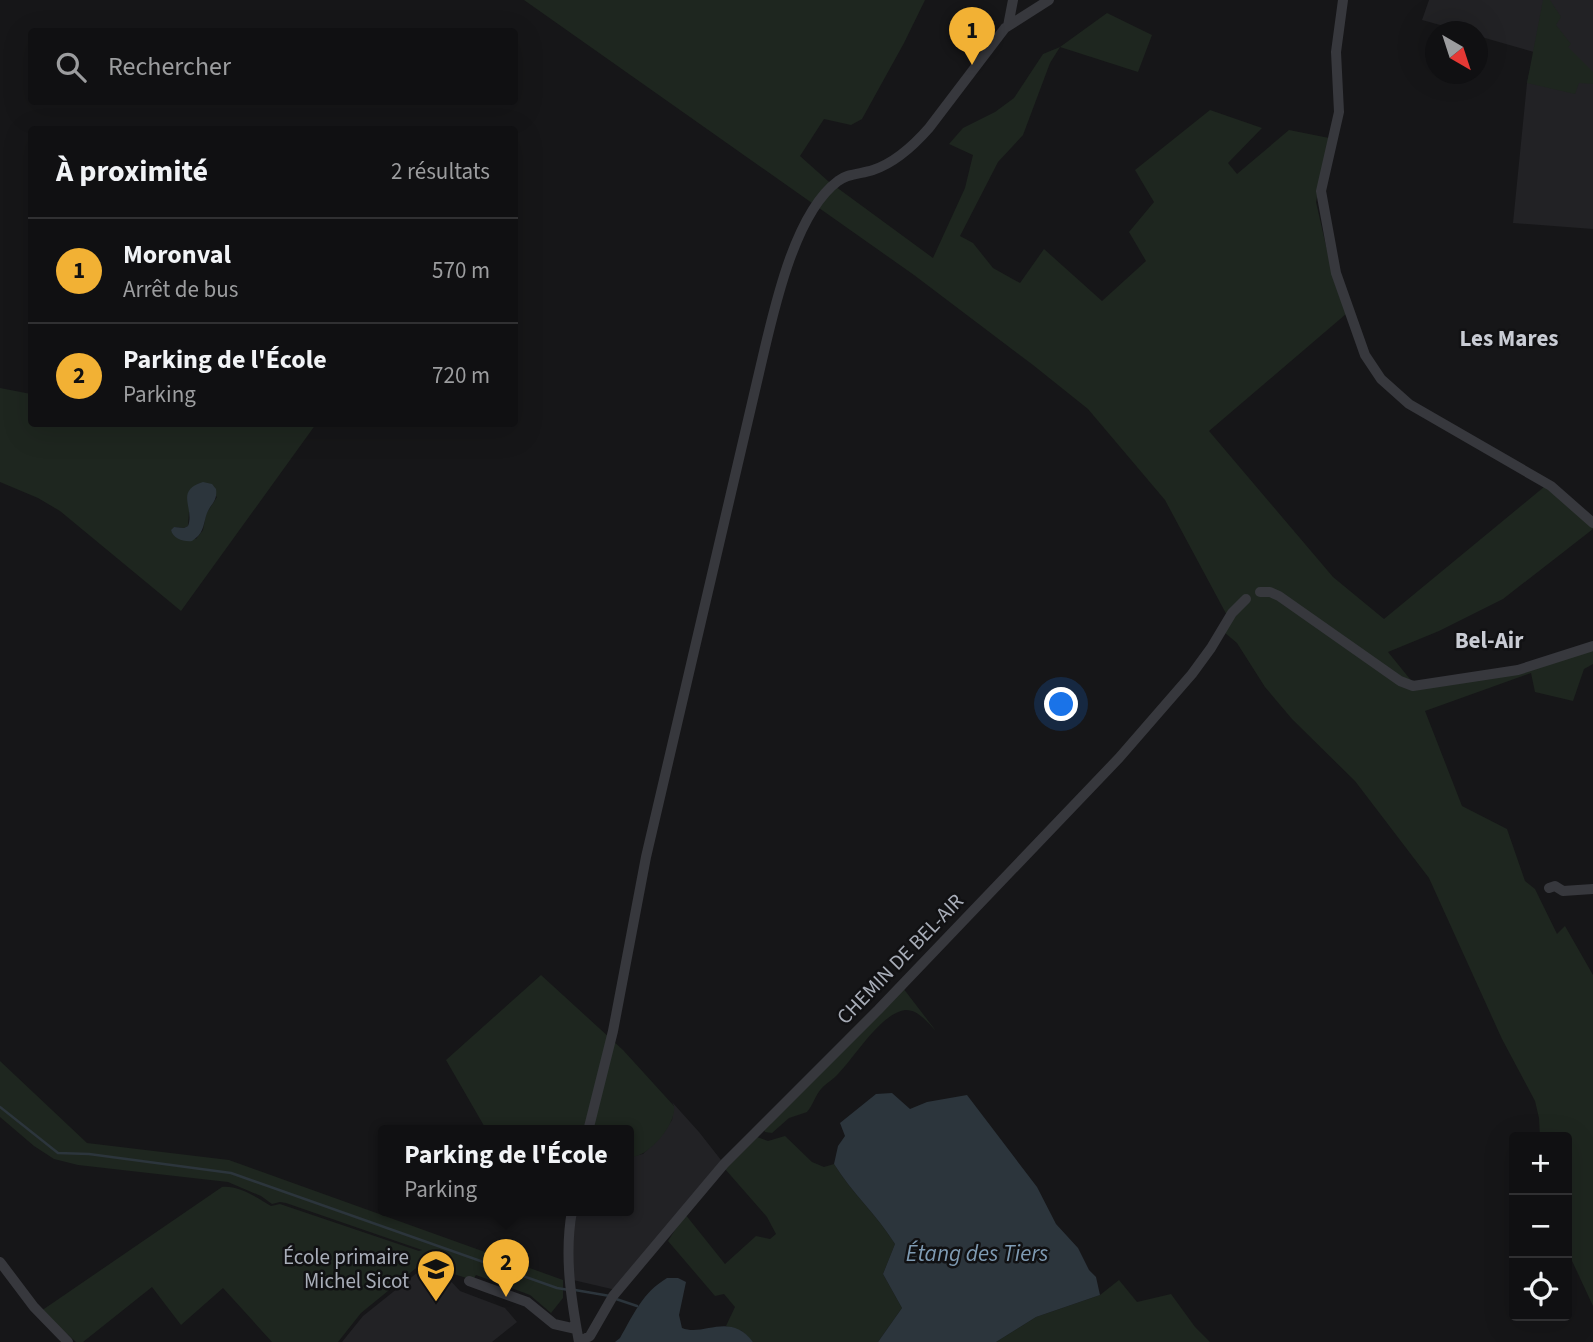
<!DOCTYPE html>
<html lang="fr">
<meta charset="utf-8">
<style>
body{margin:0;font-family:"Source Sans 3",sans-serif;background:#19191b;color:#f1f3f6}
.controls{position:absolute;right:21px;bottom:21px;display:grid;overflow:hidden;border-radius:7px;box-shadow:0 7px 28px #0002}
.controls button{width:63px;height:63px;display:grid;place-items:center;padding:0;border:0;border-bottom:2px solid #303032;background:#101012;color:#f1f3f6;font:35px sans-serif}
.compass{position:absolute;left:1425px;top:21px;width:63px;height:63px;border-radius:50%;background:#101012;box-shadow:0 7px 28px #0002;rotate:141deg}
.you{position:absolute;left:1062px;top:705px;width:24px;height:24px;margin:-18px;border:5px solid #fff;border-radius:50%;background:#1a73e8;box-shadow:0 0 0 10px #1a73e833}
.badge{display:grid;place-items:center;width:46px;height:46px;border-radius:50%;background:#f2b134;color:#111;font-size:23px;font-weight:700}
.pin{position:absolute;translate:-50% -58px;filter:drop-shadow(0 2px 4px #0008)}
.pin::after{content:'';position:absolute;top:37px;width:24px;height:21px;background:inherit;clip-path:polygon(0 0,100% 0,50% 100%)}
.popup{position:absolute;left:378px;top:1125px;width:256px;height:91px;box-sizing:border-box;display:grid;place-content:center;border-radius:7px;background:#101012;filter:drop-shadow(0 2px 5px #0005);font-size:23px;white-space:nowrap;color:#9c9d9f}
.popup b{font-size:26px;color:#f1f3f6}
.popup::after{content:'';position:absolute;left:50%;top:100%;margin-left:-14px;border:14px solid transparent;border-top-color:#101012}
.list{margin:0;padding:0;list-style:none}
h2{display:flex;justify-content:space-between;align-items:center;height:91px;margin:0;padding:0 28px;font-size:30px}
h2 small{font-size:23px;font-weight:400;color:#9c9d9f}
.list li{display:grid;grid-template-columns:46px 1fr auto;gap:21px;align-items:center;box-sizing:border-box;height:105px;padding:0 28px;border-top:2px solid #303032}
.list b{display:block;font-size:26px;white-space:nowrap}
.list p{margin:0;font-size:23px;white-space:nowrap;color:#9c9d9f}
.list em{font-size:23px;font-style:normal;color:#9c9d9f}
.icon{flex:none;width:38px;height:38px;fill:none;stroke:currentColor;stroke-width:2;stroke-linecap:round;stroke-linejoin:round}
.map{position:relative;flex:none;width:1593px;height:1342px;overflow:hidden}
.search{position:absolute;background:#101012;box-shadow:0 7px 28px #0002;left:28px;top:28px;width:490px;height:77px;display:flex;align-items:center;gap:18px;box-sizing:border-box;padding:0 24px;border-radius:7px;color:#9c9d9f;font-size:26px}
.panel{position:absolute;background:#101012;box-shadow:0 7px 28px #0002;left:28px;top:126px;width:490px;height:301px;border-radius:7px}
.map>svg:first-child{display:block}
</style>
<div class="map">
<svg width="1593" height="1342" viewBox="0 0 1593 1342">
<rect width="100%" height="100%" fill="#161618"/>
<!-- built -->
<path fill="#222225" d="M1429 0H1593V229L1513 223 1527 83 1534 52 1478 36V32L1462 31 1422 20Z
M672 1102 699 1132 721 1160 616 1290 573 1280 571 1250 576 1211H628L629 1157 643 1154 663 1133 672 1120 674 1106Z
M423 1268 447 1277 460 1291 505 1308 517 1322 492 1342H342L363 1316Z"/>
<!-- green -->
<path fill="#1e261f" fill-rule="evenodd" d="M524 0H925L904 43 862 119 851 125 824 119 800 156 828 181 933 258 965 188 973 155 949 144 963 128 995 112 1014 98 1043 54 1060 47 1107 13 1152 35 1138 72 1060 47 1050 63 1023 135 998 162 960 236 973 243 993 268 1020 283 1044 249 1102 301 1146 261 1129 232 1154 202 1135 170 1210 110 1262 128 1228 163 1237 174 1289 130 1329 138 1316 202 1334 281 1346 314 1209 431 1333 577 1384 619 1550 482 1593 520V529L1503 599 1439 631 1388 652 1418 689 1593 650V664L1584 669 1573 701 1535 692 1531 673 1425 711 1462 806 1507 829 1525 881 1535 889 1557 934 1565 926 1593 975V1306L1567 1250V1137H1540L1539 1118 1535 1101 1502 1039 1429 878 1355 781 1292 719 1265 687 1237 643 1224 632 1230 621 1165 500 1088 409 1033 365 914 275Z
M1543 0H1550L1561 17 1556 25 1571 44 1568 47 1593 72V84L1579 83 1575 94 1527 83Z
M0 388 31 394 32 424H316L181 611 60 511 38 498 0 482ZM199 483 217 497 206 514 203 530 196 539 171 531 174 527 184 528 188 526 189 512Z
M541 975 623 1050 674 1106C677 1124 647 1159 629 1157L628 1131H594L595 1125 584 1131H487L446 1060Z
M903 988 936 1031C928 1023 918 1009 905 1010 881 1013 854 1058 838 1074 833 1080 826 1083 821 1089 815 1096 813 1105 807 1112L789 1118 772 1133 765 1132 764 1130Z
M0 1061 87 1143 229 1160 563 1280V1298L551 1313 530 1295 476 1275 473 1280 421 1264 361 1313 338 1342H272L223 1288 181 1325 152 1287 83 1342H76L41 1311 222 1187C238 1185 258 1198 271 1206L280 1204 419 1251 422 1250 286 1203 280 1202 272 1204 261 1196 228 1182 78 1165 54 1159 34 1146 0 1117Z
M785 1136 812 1162 824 1167 834 1164C852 1193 877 1215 895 1244L883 1274 902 1308 878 1342H753L742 1331 726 1326 735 1307 724 1294 715 1296 668 1241 685 1214 725 1264 756 1236 770 1239 776 1234 767 1217 725 1169 757 1137 768 1141Z
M1119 1280 1137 1302 1171 1294 1195 1327 1210 1342H996L1036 1317 1100 1295Z"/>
<!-- water -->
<path fill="#2c353c" d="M203 482 212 484 216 489C218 502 209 505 206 516 203 527 203 534 192 541 184 542 173 539 171 530L174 527 184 528 188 526C195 508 174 491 203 482Z
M892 1093 910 1109 927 1102 967 1095 1037 1187 1056 1224 1078 1248 1089 1270 1096 1277 1100 1295 1036 1317 996 1342H878L902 1308 883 1274 895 1244C877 1215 852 1193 834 1164L838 1146 845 1136 840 1123 876 1094Z
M667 1278H678L686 1282 679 1315 682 1328C704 1337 730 1311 753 1342H615L620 1338C634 1314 642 1293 667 1278Z"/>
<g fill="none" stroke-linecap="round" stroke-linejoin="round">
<!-- stream -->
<path stroke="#2c353c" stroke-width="2.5" d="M0 1107 58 1153 89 1154 231 1173 557 1288 569 1290
M575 1290 610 1296
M616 1299 637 1306"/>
<!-- minor -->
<path stroke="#37383d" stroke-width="10" d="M1343 0 1336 52 1339 112 1321 191 1336 273 1365 355 1381 379 1409 404 1551 486 1593 523
M1008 26 1013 0
M1260 592H1270L1279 596 1400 681 1413 686 1518 670 1593 646
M1549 888 1555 886 1563 891 1593 889
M588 1131 613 1031 646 857 759 373C772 319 792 215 838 181 848 173 862 174 873 170 894 163 915 144 929 128L1005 28 1049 0
M572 1211C564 1255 571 1299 579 1342
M0 1262 34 1307 68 1342
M469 1281 527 1302 554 1324 576 1329
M579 1342 590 1336 613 1296 724 1164 878 1010 1119 758 1192 674 1211 648 1232 613 1246 599"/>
</g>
<!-- icons -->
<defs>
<symbol id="school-pin" viewBox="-11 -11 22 30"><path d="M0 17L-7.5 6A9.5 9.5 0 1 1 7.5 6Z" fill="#f2b134" stroke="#111113"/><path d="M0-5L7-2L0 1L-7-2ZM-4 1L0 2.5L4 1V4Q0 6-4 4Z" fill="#111"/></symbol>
</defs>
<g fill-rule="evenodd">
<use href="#school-pin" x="414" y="1247" width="44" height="60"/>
</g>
<g text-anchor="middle" stroke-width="5" stroke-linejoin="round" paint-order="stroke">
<!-- street labels -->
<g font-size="21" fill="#a8adb8" stroke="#111113">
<text transform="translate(900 959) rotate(-46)" y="7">CHEMIN DE BEL-AIR</text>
</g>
<!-- poi labels -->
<g font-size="21" fill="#a8adb8" stroke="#111113" text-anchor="end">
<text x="409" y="1264">École primaire<tspan x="409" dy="24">Michel Sicot</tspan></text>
</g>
<!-- neighbourhood labels -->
<g font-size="23" font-weight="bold" fill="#c9ccd4" stroke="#111113">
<text x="1509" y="346">Les Mares</text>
<text x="1489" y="648">Bel-Air</text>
</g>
<!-- water labels -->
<g font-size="23" font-style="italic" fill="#7f9bb3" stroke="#111113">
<text x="977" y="1261">Étang des Tiers</text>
</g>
</g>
</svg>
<div class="controls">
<button>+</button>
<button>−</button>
<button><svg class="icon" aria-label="locate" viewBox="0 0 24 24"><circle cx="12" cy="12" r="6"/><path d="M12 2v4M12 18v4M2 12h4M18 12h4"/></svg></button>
</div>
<svg class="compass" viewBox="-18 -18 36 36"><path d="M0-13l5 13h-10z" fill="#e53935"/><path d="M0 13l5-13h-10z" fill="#9c9d9f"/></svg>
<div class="you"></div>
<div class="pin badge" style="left:972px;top:65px">1</div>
<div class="pin badge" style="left:506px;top:1297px">2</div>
<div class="popup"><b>Parking de l'École</b>Parking</div>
<div class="search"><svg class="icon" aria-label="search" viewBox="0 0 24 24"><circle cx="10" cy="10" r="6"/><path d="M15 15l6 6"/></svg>Rechercher</div>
<section class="panel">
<h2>À proximité<small>2 résultats</small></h2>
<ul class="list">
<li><span class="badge">1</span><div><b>Moronval</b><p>Arrêt de bus</p></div><em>570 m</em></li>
<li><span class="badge">2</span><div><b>Parking de l'École</b><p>Parking</p></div><em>720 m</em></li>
</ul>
</section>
</div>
